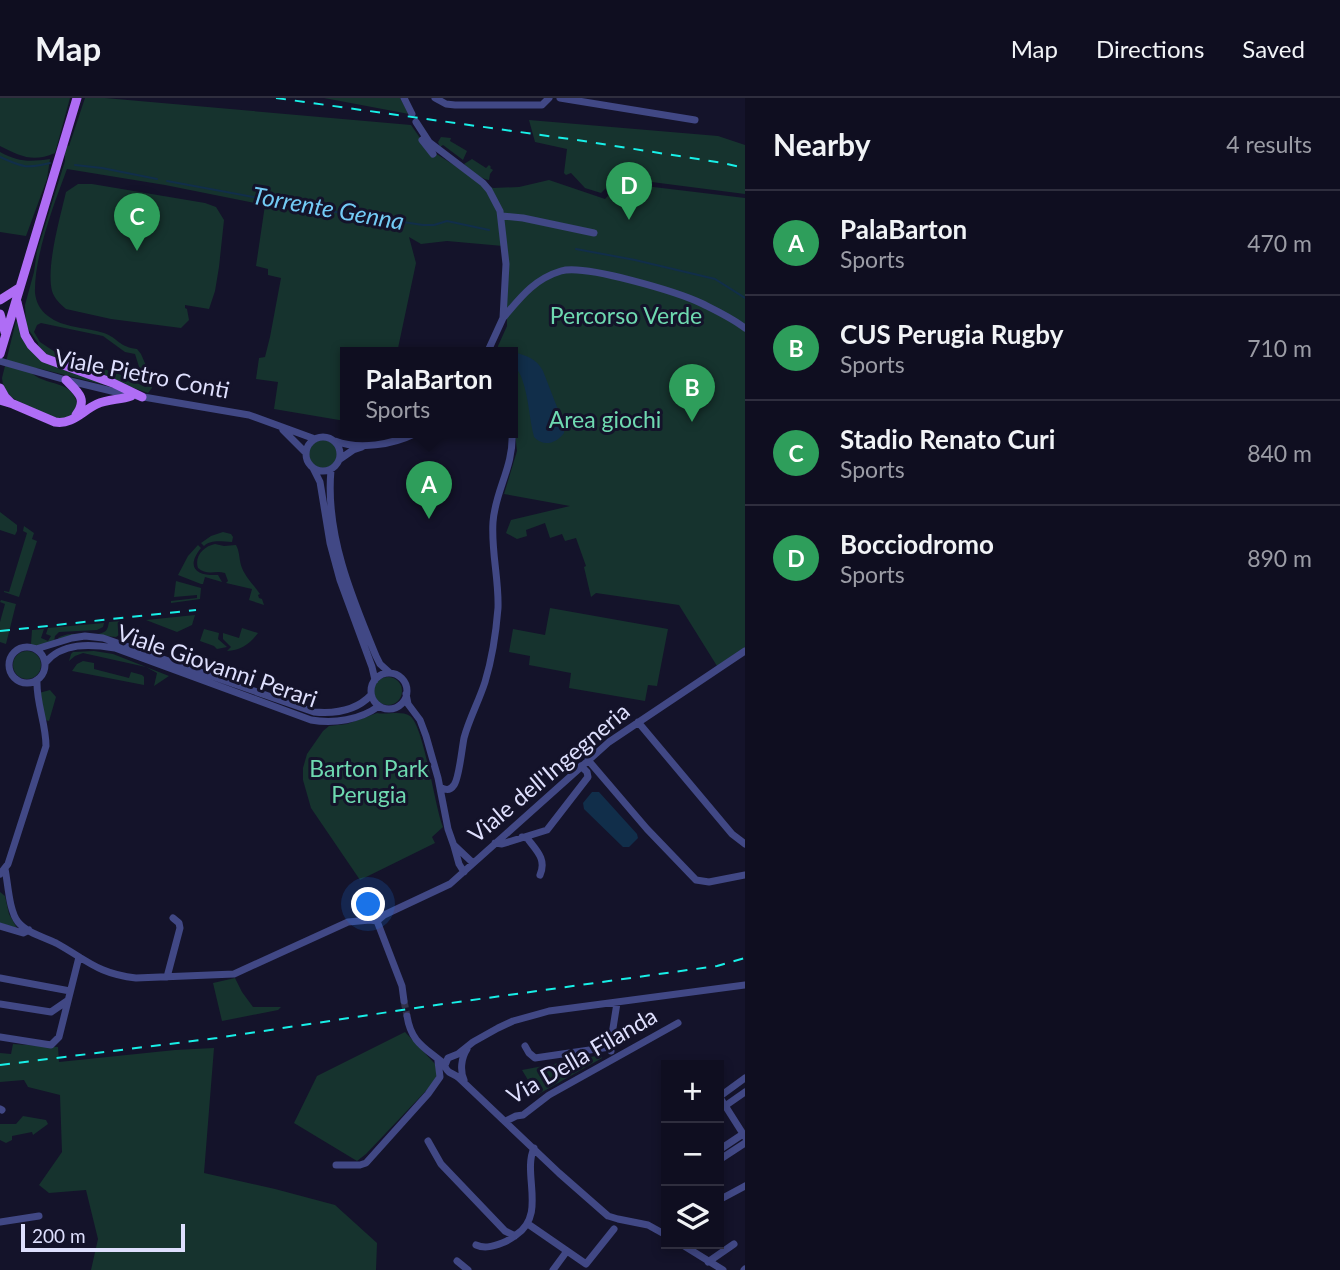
<!DOCTYPE html>
<meta charset="utf-8">
<style>
body{margin:0;font-family:Lato,sans-serif;background:#1d1c2d;color:#f1f3f6}
.controls{position:absolute;right:21px;bottom:21px;display:grid;overflow:hidden;border-radius:0px;box-shadow:0 4px 10px #0003}
.controls button{width:63px;height:63px;display:grid;place-items:center;padding:0;border:0;border-bottom:2px solid #2f2e3e;background:#0f0e20;color:#f1f3f6;font:35px sans-serif}
.scale{position:absolute;left:21px;bottom:18px;width:164px;box-sizing:border-box;padding-left:7px;border:4px solid #dedffd;border-top:0;font-size:19px;line-height:24px;white-space:nowrap;color:#dedffd;-webkit-text-stroke:5px #14132a;paint-order:stroke}
.you{position:absolute;left:369px;top:807px;width:24px;height:24px;margin:-18px;border:5px solid #fff;border-radius:50%;background:#1a73e8;box-shadow:0 0 0 10px #1a73e833}
.badge{display:grid;place-items:center;width:46px;height:46px;border-radius:50%;background:#d93025;color:#fff;font-size:23px;font-weight:700}
.pin{position:absolute;translate:-50% -58px;filter:drop-shadow(0 2px 4px #0008)}
.pin::after{content:'';position:absolute;top:37px;width:24px;height:21px;background:inherit;clip-path:polygon(0 0,100% 0,50% 100%)}
.popup{position:absolute;left:340px;top:249px;width:178px;height:91px;box-sizing:border-box;display:grid;place-content:center;border-radius:0px;background:#0f0e20;filter:drop-shadow(0 2px 5px #0005);font-size:23px;white-space:nowrap;color:#9b9ca5}
.popup b{font-size:26px;color:#f1f3f6}
.popup::after{content:'';position:absolute;left:50%;top:100%;margin-left:-14px;border:14px solid transparent;border-top-color:#0f0e20}
.list{margin:0;padding:0;list-style:none}
h2{display:flex;justify-content:space-between;align-items:center;height:91px;margin:0;padding:0 28px;font-size:30px}
h2 small{font-size:23px;font-weight:400;color:#9b9ca5}
.list li{display:grid;grid-template-columns:46px 1fr auto;gap:21px;align-items:center;box-sizing:border-box;height:105px;padding:0 28px;border-top:2px solid #2f2e3e}
.list b{display:block;font-size:26px;white-space:nowrap}
.list p{margin:0;font-size:23px;white-space:nowrap;color:#9b9ca5}
.list em{font-size:23px;font-style:normal;color:#9b9ca5}
.icon{flex:none;width:38px;height:38px;fill:none;stroke:currentColor;stroke-width:2;stroke-linecap:round;stroke-linejoin:round}
.map{position:relative;flex:none;width:745px;height:1172px;overflow:hidden}
header{display:flex;align-items:center;gap:42px;box-sizing:border-box;height:98px;padding:0 35px;background:#0f0e20;border-bottom:2px solid #2f2e3e}
header strong{font-size:33px}
nav{display:flex;gap:38px;margin-inline-start:auto;font-size:24px}
main{display:flex}
aside{flex:1;background:#0f0e20}
.map>svg:first-child{display:block}
</style>
<header>
<strong>Map</strong>
<nav><a>Map</a><a>Directions</a><a>Saved</a></nav>
</header>
<main>
<div class="map">
<svg width="745" height="1172" viewBox="0 0 745 1172">
<rect width="100%" height="100%" fill="#14132a"/>
<!-- green -->
<path fill="#16332e" d="M0 0H70L55 55C32 65 21 58 0 48Z
M85 0H105L411 27 427 50 473 79 493 90 519 89 549 82 605 101 620 85 745 100V549L717 568 679 507 596 495 591 499 584 469 586 468 576 440 565 443 562 436 550 440 545 425 526 432 527 438 517 441 506 435 511 422 570 408 504 396 517 353 513 318V255H497L498 248 507 228V178L503 148 447 143 421 146 409 139 416 165 397 255H345V323L274 311 278 284 256 281 259 260 265 259 270 239 281 180 268 177V171L256 168 265 107 165 87 67 71C54 106 34 158 35 195 36 204 40 212 48 218 63 230 85 229 104 235 118 240 119 249 137 251L141 256 150 277H147L140 272 135 256 125 254 103 238 41 225 37 227 34 234 40 244 55 254 121 277 145 289 152 288V290L148 295 45 258 39 254 38 245 26 228 25 207 34 174 37 153 65 63V47L69 48Z
M324 0H400L409 16Z
M529 22 718 38 745 47V96L636 82 613 83 601 95 585 90 571 75 566 77 564 75 567 51 535 44Z
M441 39 451 40 450 43 467 53 463 62 443 47 440 49 438 44Z
M0 54C18 64 30 64 50 61L47 81 26 138 0 134Z
M472 61 486 70 489 67 491 69 490 70 493 72 490 76 489 82C480 81 471 73 464 66Z
M78 86H92L205 105 216 109 224 122 219 169 215 193 209 211 185 207V210L187 211 189 222 181 230 111 221 66 211C60 206 54 200 52 193 46 168 60 120 66 94Z
M16 223 18 224 32 254 121 291 37 270 28 272C46 291 74 279 78 310L69 320 55 321 16 302 8 297 3 287 2 280Z
M309 356a14 14 0 1 1 28 0a14 14 0 1 1-28 0Z
M0 414 17 427V433L15 437 0 432Z
M24 428 34 435 32 441 37 443 19 499 4 494V493L9 494 27 435 23 433Z
M223 434 231 436 233 439 232 444C222 444 212 441 204 448L201 445 211 438Z
M215 446 224 448 236 447C240 454 239 463 242 470 246 480 254 487 260 496L258 497 259 500 262 501 264 507 249 502 252 491 226 485 228 483 225 475C215 472 207 478 198 470 194 458 204 448 215 446Z
M198 447 201 450C185 470 197 478 218 477L222 484 205 479 203 486H201L178 477 188 458Z
M176 483 201 490 200 501 171 505V503L197 500V497L174 499Z
M1 502 16 506 6 546 0 544V524L5 506 0 504Z
M550 510 668 531 657 588 648 587 645 603 569 590 571 575 529 567 530 558 509 554 513 531 545 537Z
M195 517 192 527 177 534 146 522Z
M121 523 124 528 119 537 116 539 93 537 59 542 58 540C72 531 94 540 104 534 108 532 108 528 109 524Z
M104 525 103 529 97 532 59 534 55 538 54 544 37 549 31 546 32 532 44 531 41 540 48 543 51 538 46 536 48 530Z
M242 530 258 535C250 546 240 553 227 553L231 549 223 541V535L239 540Z
M204 531 219 535 218 541 227 549 217 551 214 548 200 543Z
M13 567a14 14 0 1 1 28 0a14 14 0 1 1-28 0Z
M94 553 113 556 169 578 154 588 157 575 146 569 83 555 75 558 69 563 71 556 73 554Z
M83 563 94 565V571L129 580 131 574 142 577 144 579V587L72 573 77 566Z
M374 593a14 14 0 1 1 28 0a14 14 0 1 1-28 0Z
M50 592 56 599 49 623 45 622 39 595Z
M377 615C387 617 401 612 410 618 424 628 435 710 443 729L432 739 435 745 360 782 311 710 303 682V670L307 656 323 633 329 628 347 626Z
M0 794 5 798 9 816 17 830 0 825Z
M235 880 242 894 253 909H281L278 912 222 923 213 885Z
M405 934 436 967 438 980 366 1056 357 1063 294 1025 317 978Z
M13 946 58 949 59 964 175 952 214 950 204 1075 275 1091 335 1107 377 1145 376 1172H91L98 1141 86 1092 49 1095 39 1087 62 1054 60 997 28 989 24 982 0 984V955L11 956Z
M601 957 602 960 537 997 522 972Z
M23 1018 46 1022 48 1026 33 1037 32 1034 12 1038V1042L6 1045 0 1042V1026H16Z"/>
<!-- water -->
<path fill="#112e4a" d="M514 254C527 258 537 261 543 273L564 327V335C556 346 543 349 534 339 529 320 529 300 522 281 518 269 511 267 514 254Z
M592 694H599L637 736 638 740 629 749H623L584 711 583 705Z"/>
<g fill="none" stroke-linecap="round" stroke-linejoin="round">
<!-- stream -->
<path stroke="#112e4a" stroke-width="2" d="M0 59C23 69 25 71 50 65
M75 67 102 70 157 81
M167 83 329 113 423 127H434L447 123 489 132
M576 151 635 162 715 181 745 200"/>
<!-- minor-tunnel -->
<path stroke="#32324a" stroke-width="7" stroke-dasharray="7 3.5" stroke-linecap="butt" d="M404 903 407 918"/>
<!-- minor -->
<path stroke="#414885" stroke-width="7" d="M404 0 412 16
M435 0 446 6 455 7H542L549 0
M560 0 695 22
M416 24 429 44 483 85 489 92 500 113 506 166 503 220 487 255
M422 42 433 56
M502 118 523 120 594 135
M503 220C520 200 534 181 561 173 585 166 678 194 703 206 717 213 732 220 745 230
M0 263 66 282 120 295 249 317 315 341
M283 332 306 355
M306 356a17 17 0 1 1 34 0a17 17 0 1 1-34 0Z
M335 343C359 352 392 347 416 335
M340 361 353 352 362 349
M313 370 320 384 330 445 340 482 372 569 375 582
M331 372C325 436 352 500 376 558L380 566 390 575
M9 567a18 18 0 1 1 36 0a18 18 0 1 1-36 0Z
M36 551 72 540 85 538 103 540 314 614C336 616 356 613 371 597
M45 565C62 544 91 546 115 550L311 622C334 626 360 622 379 608
M371 593a18 18 0 1 1 36 0a18 18 0 1 1-36 0Z
M406 596 408 606 420 622 426 638 438 680 448 731 454 748 459 766 464 774
M638 624 732 736 745 746
M588 662 647 731 696 782 709 784 745 777
M440 689C445 692 450 693 454 687 459 681 462 650 464 640 469 621 479 603 485 584 492 561 496 535 498 510 499 481 491 453 493 424 495 393 514 368 512 335
M522 739 527 740C536 752 547 761 540 777
M495 745 502 746 547 732 588 679 587 674 581 668
M455 748 473 765
M5 771C8 785 9 813 18 824 27 835 44 839 56 845 87 862 98 876 136 880L234 876 348 824 370 822 377 823
M0 776 8 766 46 648C46 625 36 605 37 582
M377 823 384 817 450 786 609 644 745 553
M377 823 402 888 404 903
M0 828 23 835 29 832
M167 879 180 830 179 825 173 820
M0 880 70 893
M0 906 51 914 67 903
M407 918C411 944 424 949 443 965 445 968 446 972 449 974 452 976 456 977 459 980L559 1075 608 1118 618 1121 648 1127 666 1137
M0 939 51 947 59 939 79 859
M525 948 529 955 535 960 610 949
M611 953 610 949 617 905
M445 967 448 960 458 956 473 944 498 930 513 923 549 913 745 887
M464 982C460 973 461 960 467 951
M719 998 745 1039
M719 999 745 980
M725 1008 745 994
M0 1011 2 1012
M506 1023 516 1018 523 1017 549 997 678 925
M665 1033 666 1032
M428 1043 441 1066 505 1133 515 1138
M719 1052 743 1036
M719 1062 745 1045
M336 1067H360L366 1065 428 996 440 979 438 963
M719 1102 745 1088
M0 1124 39 1118
M528 1126 586 1166 614 1131
M681 1146 723 1172
M476 1147C485 1151 494 1148 502 1145 508 1143 512 1140 516 1137 547 1117 522 1076 534 1050
M457 1163 468 1172
M708 1164 734 1146
M553 1172 567 1153
M744 1172 745 1171"/>
<!-- major -->
<path stroke="#af6df5" stroke-width="9" d="M0 202 19 190
M17 204 25 237 31 247 44 260 113 285 142 299
M0 216 5 234
M0 256 77 0
M66 282C78 294 88 301 76 317
M0 290 5 299 11 305
M0 302 13 306 55 324C72 327 82 313 97 306 108 301 120 302 131 298"/>
<!-- rail -->
<path stroke="#18efe7" stroke-width="2" stroke-dasharray="10 9" stroke-linecap="butt" d="M276 0 577 42 723 65 745 70
M0 533 196 512
M0 967 217 940 422 909 717 868 745 860"/>
</g>
<g text-anchor="middle" stroke-width="6" stroke-linejoin="round" paint-order="stroke">
<!-- park labels -->
<g font-size="23" fill="#6ed9b0" stroke="#14132a">
<text x="626" y="226">Percorso Verde</text>
<text x="605" y="330">Area giochi</text>
<text x="369" y="679">Barton Park<tspan x="369" dy="26">Perugia</tspan></text>
</g>
<!-- street labels -->
<g font-size="23" fill="#dedffd" stroke="#14132a">
<text transform="translate(142 276) rotate(11)" y="8">Viale Pietro Conti</text>
<text transform="translate(217 568) rotate(19)" y="8">Viale Giovanni Perari</text>
<text transform="translate(549 675) rotate(-40)" y="8">Viale dell'Ingegneria</text>
<text transform="translate(582 958) rotate(-30)" y="8">Via Della Filanda</text>
</g>
<!-- water labels -->
<g font-size="24" font-style="italic" fill="#73cbf5" stroke="#14132a">
<text transform="translate(328 111) rotate(10)" y="8">Torrente Genna</text>
</g>
</g>
</svg>
<div class="controls">
<button>+</button>
<button>−</button>
<button><svg class="icon" aria-label="layers" viewBox="0 0 24 24"><path d="M12 4l9 5-9 5-9-5zM3 14l9 5 9-5"/></svg></button>
</div>
<div class="scale">200 m</div>
<div class="you"></div>
<div class="pin badge" style="left:429px;top:421px;background:#2e9e5b">A</div>
<div class="popup"><b>PalaBarton</b>Sports</div>
<div class="pin badge" style="left:692px;top:324px;background:#2e9e5b">B</div>
<div class="pin badge" style="left:137px;top:153px;background:#2e9e5b">C</div>
<div class="pin badge" style="left:629px;top:122px;background:#2e9e5b">D</div>
</div>
<aside>
<h2>Nearby<small>4 results</small></h2>
<ul class="list">
<li><span class="badge" style="background:#2e9e5b">A</span><div><b>PalaBarton</b><p>Sports</p></div><em>470 m</em></li>
<li><span class="badge" style="background:#2e9e5b">B</span><div><b>CUS Perugia Rugby</b><p>Sports</p></div><em>710 m</em></li>
<li><span class="badge" style="background:#2e9e5b">C</span><div><b>Stadio Renato Curi</b><p>Sports</p></div><em>840 m</em></li>
<li><span class="badge" style="background:#2e9e5b">D</span><div><b>Bocciodromo</b><p>Sports</p></div><em>890 m</em></li>
</ul>
</aside>
</main>
